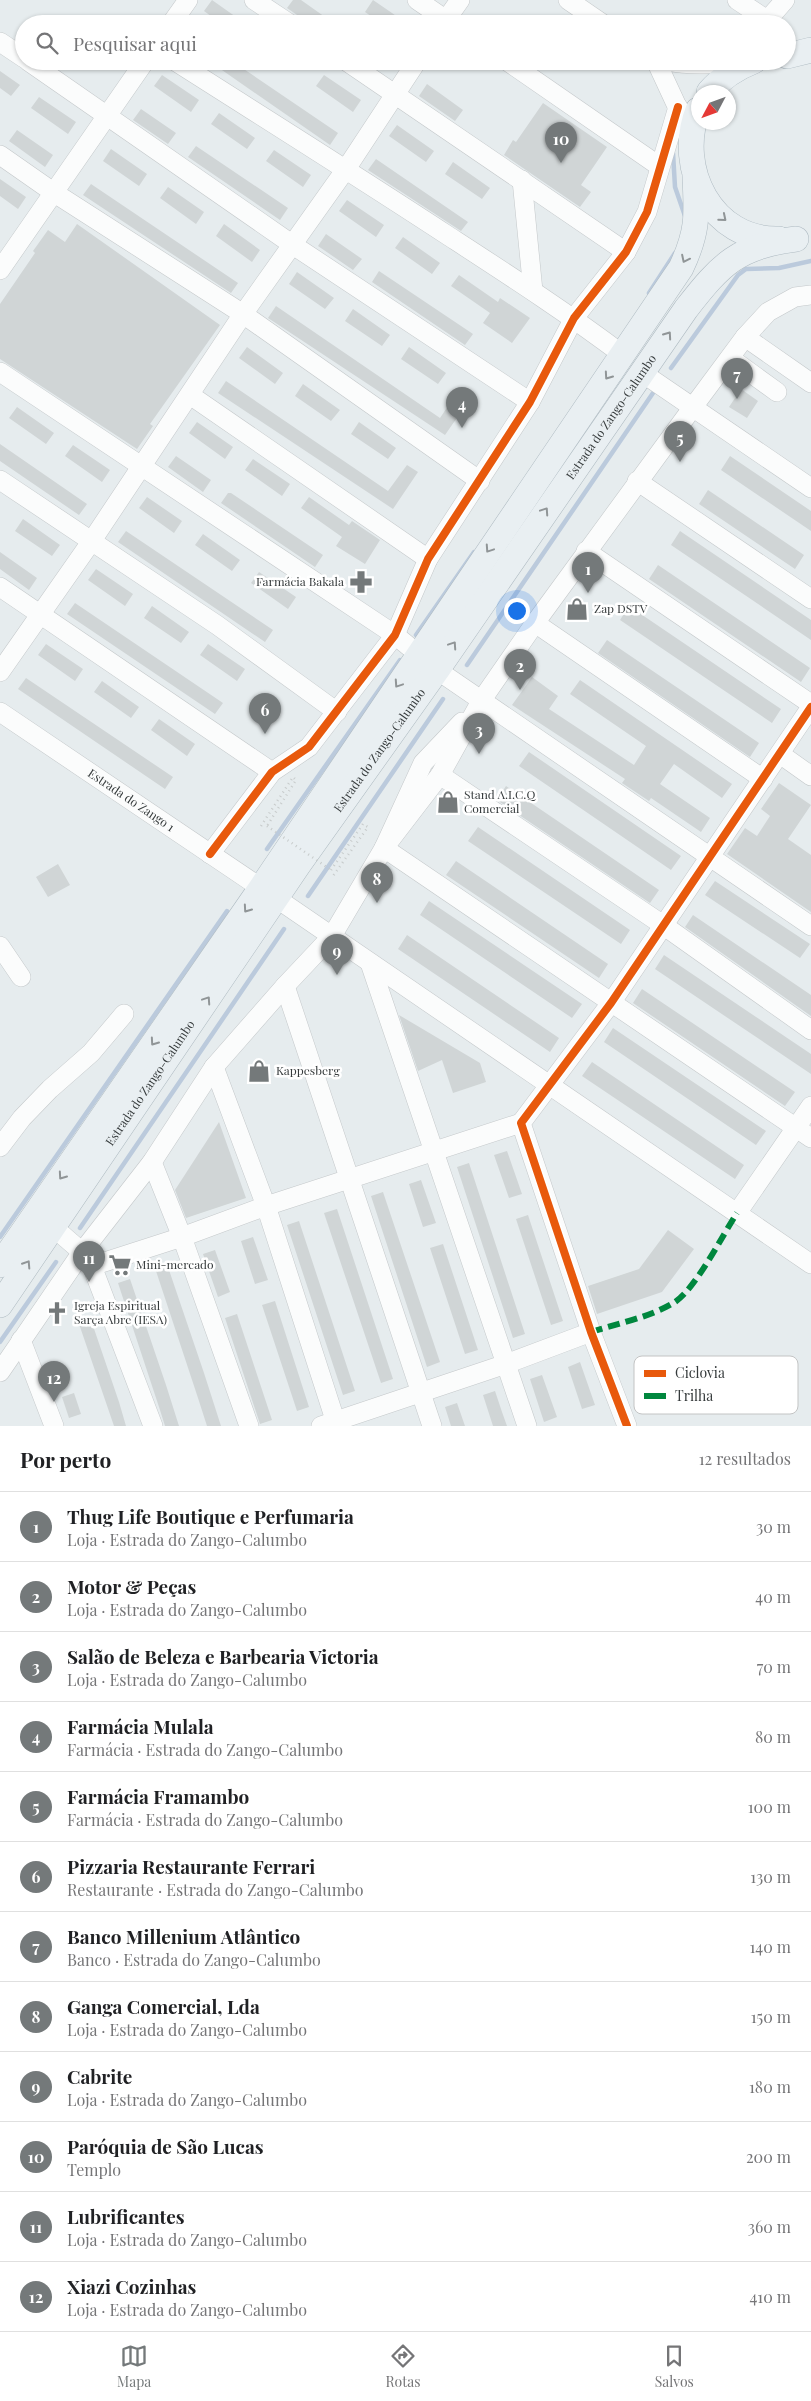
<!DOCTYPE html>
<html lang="pt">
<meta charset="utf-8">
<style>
body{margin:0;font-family:"Playfair Display",serif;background:#f2f2f2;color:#202124}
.compass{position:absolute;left:691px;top:85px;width:45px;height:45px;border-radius:50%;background:#fff;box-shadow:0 1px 4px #0004;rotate:229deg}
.you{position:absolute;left:516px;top:610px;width:18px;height:18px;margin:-12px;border:4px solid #fff;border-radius:50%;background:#1a73e8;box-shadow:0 0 0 8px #1a73e833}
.badge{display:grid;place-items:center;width:32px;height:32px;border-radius:50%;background:#74797a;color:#fff;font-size:16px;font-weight:700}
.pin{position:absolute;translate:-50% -41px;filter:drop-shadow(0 1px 2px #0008)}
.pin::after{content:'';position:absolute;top:26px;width:18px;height:15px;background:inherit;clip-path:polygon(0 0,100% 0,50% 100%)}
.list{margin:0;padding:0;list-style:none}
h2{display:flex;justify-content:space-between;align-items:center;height:65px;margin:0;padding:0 20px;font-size:21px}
h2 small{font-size:16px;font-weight:400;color:#757577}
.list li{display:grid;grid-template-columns:32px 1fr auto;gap:15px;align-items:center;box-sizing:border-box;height:70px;padding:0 20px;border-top:1px solid #e0e0e0}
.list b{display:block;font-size:19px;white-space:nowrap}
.list p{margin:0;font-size:16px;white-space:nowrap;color:#757577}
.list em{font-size:16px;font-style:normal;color:#757577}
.icon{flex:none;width:28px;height:28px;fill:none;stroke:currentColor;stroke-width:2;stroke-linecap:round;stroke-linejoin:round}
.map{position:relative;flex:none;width:811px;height:1426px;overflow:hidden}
.search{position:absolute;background:#fff;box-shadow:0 1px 4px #0004;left:15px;right:15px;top:15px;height:55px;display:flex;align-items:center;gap:12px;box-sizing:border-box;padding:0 18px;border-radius:28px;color:#757577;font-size:19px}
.sheet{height:905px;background:#fff}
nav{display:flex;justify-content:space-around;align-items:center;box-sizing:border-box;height:70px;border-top:1px solid #e0e0e0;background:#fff;font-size:14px;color:#757577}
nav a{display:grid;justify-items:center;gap:2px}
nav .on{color:#74797a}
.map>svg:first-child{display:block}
</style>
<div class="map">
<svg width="811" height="1426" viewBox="0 0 811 1426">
<rect width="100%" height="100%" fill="#e6ecee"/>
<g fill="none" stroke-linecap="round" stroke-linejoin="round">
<!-- stream -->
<path stroke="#bbcadc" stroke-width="4.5" d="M673 153 675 187 685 216
M649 293 675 253
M671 368 738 275 746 269 779 268 811 261
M416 635 474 552
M467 665 653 393
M267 849 400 660
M308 896 443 699
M80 1228 284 929
M0 1237 227 911
M0 1342 56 1262"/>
</g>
<!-- building -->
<path fill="#d0d5d6" d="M212 0 246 24H222L204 11Z
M293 0H301L335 24H310L287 8Z
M373 0 392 13 407 24H383L365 12Z
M209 61H232L338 133 330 145Z
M0 71 20 85 11 96 0 88Z
M162 75 199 100 191 112 154 86Z
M324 75 361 100 353 112 316 86Z
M427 84 463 110 455 121 419 96Z
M39 97 76 122 68 134 31 108Z
M543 103 607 147 581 185 591 192 580 207 504 155 513 140 516 142Z
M141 109 176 133 168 144 133 120Z
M219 113 255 138 247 149 211 124Z
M397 125 434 151 426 162 389 136Z
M17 130 53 155 45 167 9 141Z
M196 146 288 208 280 220 188 157Z
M111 149 147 174 139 186 103 161Z
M274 150 311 175 303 187 266 161Z
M376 159 468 222 461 231 368 170Z
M453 162 490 188 482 199 445 174Z
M0 179 26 197 18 209 0 196Z
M91 184 238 283 231 293 83 195Z
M168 187 204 212 196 224 160 198Z
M347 200 384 225 376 237 339 211Z
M77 224 220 325 150 424 153 426 137 449 0 359V304L35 253 33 251 48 230 65 242Z
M224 224 260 250 252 262 216 236Z
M326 234 362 259 353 270 318 246Z
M403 237 440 263 432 274 395 248Z
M379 271 473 334 465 345 372 282Z
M297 272 334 298 325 309 289 284Z
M459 275 498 302 500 298 530 318 512 343 483 323 490 313 451 286Z
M276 306 440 418 458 391 470 399 445 435 268 318Z
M353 309 390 335 382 346 345 321Z
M247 347 283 373 275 384 239 358Z
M409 347 446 373 438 384 401 359Z
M226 381 388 491 407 465 418 472 393 509 218 393Z
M303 384 340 410 331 421 295 396Z
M741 389 758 401 747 418 729 407Z
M17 407 54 433 46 444 9 418Z
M197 422 233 447 225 459 189 433Z
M359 422 396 448 388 459 351 434Z
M0 444 87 504 79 515 0 461Z
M73 445 110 470 102 482 65 456Z
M176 456 211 480 203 492 168 467Z
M730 456 811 511V531L721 470Z
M253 459 290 484 282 496 245 470Z
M708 490 804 555 795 569 699 504Z
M228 493H231L323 555 315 567 221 503Z
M147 497 182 521 174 533 139 508Z
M309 497 349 525 352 521 380 540 365 564 336 546 342 537 301 508Z
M23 519 60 545 52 556 15 531Z
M126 531 273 630 265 642 118 542Z
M680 531 811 620V640L671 545Z
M203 534 240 560 232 571 195 545Z
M0 552 37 578 29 590 0 569Z
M658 565 810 668 801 682 649 579Z
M96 569 133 594 125 606 88 580Z
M259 572 296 597 288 609 251 583Z
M75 603 223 703 215 714 67 614Z
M152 606 189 632 181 643 144 618Z
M629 606 781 709 772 723 620 620Z
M607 640 759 743 750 757 598 653Z
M46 644 83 669 75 681 38 655Z
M208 644 245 669 237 681 200 655Z
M532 677 558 696 549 709 634 765 646 746 570 694 580 680 732 784 722 798 674 764 660 784 710 818 701 832 651 798 649 801 622 783 625 779 512 705Z
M26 678 173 777 165 789 18 689Z
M102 681 139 707 131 718 94 692Z
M159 719 195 744 187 756 151 730Z
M529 752 681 856 671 870 519 766Z
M779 783 811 805 788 839 811 855V912L727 854 745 828 757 836 770 816 761 809Z
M506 786 659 890 650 903 497 800Z
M478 827 630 930 621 944 468 841Z
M456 861 608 964 599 978 446 875Z
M58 864 70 885 48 897 36 877Z
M715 881 810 944 800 958 705 895Z
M429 901 582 1004 572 1018 420 915Z
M693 915 811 995V1016L685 927Z
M407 935 559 1038 550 1052 398 949Z
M664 955 811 1054V1074L655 969Z
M642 989 795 1092 785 1106 633 1003Z
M399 1015 480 1063 486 1082 453 1093 442 1060 418 1071Z
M613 1028 766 1131 756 1145 604 1042Z
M592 1062 744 1165 735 1179 582 1076Z
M219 1122 246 1198 186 1218 175 1190Z
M507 1151 522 1194 509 1198 494 1155Z
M469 1163 525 1334 513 1338 457 1167Z
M421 1180 436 1223 423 1227 409 1184Z
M383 1192 440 1362 427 1367 371 1196Z
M337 1209 393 1379 381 1383 324 1213Z
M528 1215 563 1321 551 1325 516 1219Z
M299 1221 355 1391 343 1395 287 1225Z
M668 1230 694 1249 662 1292 597 1314 588 1286 639 1269Z
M253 1237 268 1280 255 1284 241 1241Z
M443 1244 478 1350 465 1354 430 1248Z
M215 1250 230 1292 218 1297 203 1254Z
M168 1267 204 1373 221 1426H207L198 1398 156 1271Z
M130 1279 166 1385 179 1426H165L160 1410 118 1283Z
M275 1301 309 1407 297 1411 262 1305Z
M237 1314 272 1420 260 1424 225 1318Z
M90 1317 119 1402 126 1426H114L78 1321Z
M580 1362 595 1405 582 1409 568 1367Z
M542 1375 557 1417 544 1422 530 1379Z
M495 1391 502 1412 507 1426H493L483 1395Z
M74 1393 81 1414 69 1418 62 1397Z
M457 1403 465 1426H451L445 1407Z"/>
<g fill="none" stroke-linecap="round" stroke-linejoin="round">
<defs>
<g id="minor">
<path d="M254 0 290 24"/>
<path d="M417 0 452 24"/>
<path d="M568 0 603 24"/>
<path d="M737 0 767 20"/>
<path d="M171 24 188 0"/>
<path d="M443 24 460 0"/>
<path d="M764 24 785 0"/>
<path d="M0 42 24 58"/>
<path d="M28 61 293 245 530 402"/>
<path d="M175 61C266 119 357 176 447 235 507 274 566 312 623 355"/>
<path d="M346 61 626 252"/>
<path d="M507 61 659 166"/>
<path d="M656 61 682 117"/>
<path d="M667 61C692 66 716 64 742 61"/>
<path d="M0 155 53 192 243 314 480 481"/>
<path d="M522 180 533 291"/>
<path d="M0 270 145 61"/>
<path d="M745 337 811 383"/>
<path d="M730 358 777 392"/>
<path d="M0 372 395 635 418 654"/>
<path d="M641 372 811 488"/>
<path d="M190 395 428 559"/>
<path d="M0 480 217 625 337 712"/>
<path d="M637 481 811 599"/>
<path d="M586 551 811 704"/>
<path d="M0 587 272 772"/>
<path d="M535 623 763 779"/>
<path d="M437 670 811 926"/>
<path d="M0 672 91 542 243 314 346 169 417 61"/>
<path id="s1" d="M0 712 261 888"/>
<path d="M462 722 423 763 384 848 811 1138"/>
<path d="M780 754 811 776"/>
<path d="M440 775 663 925 811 1030"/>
<path d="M210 854 272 772 309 747 395 635 428 559 530 402 574 318 626 252 647 212 678 107"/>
<path d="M276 898 811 1264"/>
<path d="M0 946 21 977"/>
<path d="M370 963 527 1426"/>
<path d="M285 986 432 1426"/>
<path d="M214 1067 266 1206 337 1426"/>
<path d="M0 1147 22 1118 50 1089 91 1053 124 1014"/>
<path d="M152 1162 182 1237 249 1426"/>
<path d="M737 1213 811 1106"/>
<path d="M52 1226 82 1252 92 1266 153 1426"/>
<path d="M92 1266 182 1237 266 1206 521 1123"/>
<path d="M21 1340 54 1426"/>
<path d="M0 1372 82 1252 152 1162 214 1067 285 986 332 936 384 848 440 775 481 701 535 623 693 407 745 337 768 312 795 297 811 295"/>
<path d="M321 1426 506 1364 591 1332"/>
<path d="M627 1426 591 1332 521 1123 611 1003 811 707"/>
</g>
<g id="major">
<path d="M787 56 811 50"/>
<path d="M709 92C722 77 736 68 754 61"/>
<path d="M698 110C675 168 712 241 779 239"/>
<path d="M0 1265 261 888 681 268C698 232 697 216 695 178"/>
<path id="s2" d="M0 1305 299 864 437 670 686 309C721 264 738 246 796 239"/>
</g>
</defs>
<!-- minor casing -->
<use href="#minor" stroke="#c4c8ca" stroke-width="20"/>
<!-- major casing -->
<use href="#major" stroke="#adb9c0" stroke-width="26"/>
<!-- path -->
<path stroke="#c7cbcb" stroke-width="2.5" stroke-dasharray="1 4" stroke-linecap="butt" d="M261 826 293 777 296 780 267 826
M331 870 363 824 368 827 333 876"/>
<!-- minor -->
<use href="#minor" stroke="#fbfcfc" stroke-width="19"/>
<!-- major -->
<use href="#major" stroke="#e9eff2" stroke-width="25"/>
<!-- path-bridge -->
<path stroke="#c7cbcb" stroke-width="2.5" stroke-dasharray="1 4" stroke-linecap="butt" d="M267 826 331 870"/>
<!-- quiet -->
<path stroke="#00873e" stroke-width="6" stroke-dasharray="12 6" stroke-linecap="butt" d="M591 1332C619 1323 651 1317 675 1302 696 1288 722 1236 737 1213"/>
<defs>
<path id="cycleway" d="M210 854 272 772 309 747 395 635 428 559 530 402 574 318 626 252 647 212 678 107
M627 1426 591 1332 521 1123 611 1003 811 707"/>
</defs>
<!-- cycleway casing -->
<use href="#cycleway" stroke="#fff" stroke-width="11"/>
<!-- cycleway -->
<use href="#cycleway" stroke="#e8590c" stroke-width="8"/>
</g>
<!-- one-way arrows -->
<defs><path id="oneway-chevron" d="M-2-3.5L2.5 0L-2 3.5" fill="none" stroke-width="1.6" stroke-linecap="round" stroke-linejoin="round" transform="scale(1.25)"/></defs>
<g stroke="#909597">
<use href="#oneway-chevron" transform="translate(723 218) rotate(40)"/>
<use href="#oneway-chevron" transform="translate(685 259) rotate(116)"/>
<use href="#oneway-chevron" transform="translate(668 335) rotate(-55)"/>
<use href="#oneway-chevron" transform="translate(608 376) rotate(125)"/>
<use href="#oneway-chevron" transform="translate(545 511) rotate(-56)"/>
<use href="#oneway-chevron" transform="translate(489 549) rotate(124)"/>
<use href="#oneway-chevron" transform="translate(453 645) rotate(-56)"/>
<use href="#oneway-chevron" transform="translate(398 684) rotate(124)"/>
<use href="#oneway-chevron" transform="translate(247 909) rotate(125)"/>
<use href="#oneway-chevron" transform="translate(207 1000) rotate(-56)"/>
<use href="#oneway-chevron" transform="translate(154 1042) rotate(125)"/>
<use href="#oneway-chevron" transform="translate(62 1176) rotate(125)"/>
<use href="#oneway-chevron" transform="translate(27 1264) rotate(-57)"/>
</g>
<!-- icons -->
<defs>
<symbol id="pharmacy-bare" viewBox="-9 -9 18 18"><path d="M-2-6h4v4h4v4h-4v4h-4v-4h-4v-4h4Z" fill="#74797a" stroke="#fff" stroke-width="2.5" paint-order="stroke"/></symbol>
<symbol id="shop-bare" viewBox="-9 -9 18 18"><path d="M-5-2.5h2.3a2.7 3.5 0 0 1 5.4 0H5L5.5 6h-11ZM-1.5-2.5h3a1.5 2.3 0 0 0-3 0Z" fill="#74797a" stroke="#fff" stroke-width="2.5" paint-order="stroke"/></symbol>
<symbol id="supermarket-bare" viewBox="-9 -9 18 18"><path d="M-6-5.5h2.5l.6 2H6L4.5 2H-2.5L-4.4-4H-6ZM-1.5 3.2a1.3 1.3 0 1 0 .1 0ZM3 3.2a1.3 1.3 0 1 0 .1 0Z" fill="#74797a" stroke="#fff" stroke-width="2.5" paint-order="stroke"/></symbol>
<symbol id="church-bare" viewBox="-9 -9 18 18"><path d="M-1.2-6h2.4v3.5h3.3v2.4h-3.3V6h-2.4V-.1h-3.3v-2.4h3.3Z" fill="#74797a" stroke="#fff" stroke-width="2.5" paint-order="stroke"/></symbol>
</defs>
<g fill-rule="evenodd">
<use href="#pharmacy-bare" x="345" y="566" width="32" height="32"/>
<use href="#shop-bare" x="561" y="593" width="32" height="32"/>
<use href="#shop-bare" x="432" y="786" width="32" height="32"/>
<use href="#shop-bare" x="243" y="1055" width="32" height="32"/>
<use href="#supermarket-bare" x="104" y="1249" width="32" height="32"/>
<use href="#church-bare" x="41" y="1297" width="32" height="32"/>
</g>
<g text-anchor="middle" stroke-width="5" stroke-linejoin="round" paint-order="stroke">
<!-- street labels -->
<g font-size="12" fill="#363b3c" stroke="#fff">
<text dy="4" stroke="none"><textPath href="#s2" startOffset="1078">Estrada do Zango-Calumbo</textPath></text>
<text dy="4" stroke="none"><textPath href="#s2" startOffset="672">Estrada do Zango-Calumbo</textPath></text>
<text dy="4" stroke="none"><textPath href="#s1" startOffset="158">Estrada do Zango 1</textPath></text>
<text dy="4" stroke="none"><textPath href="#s2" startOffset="268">Estrada do Zango-Calumbo</textPath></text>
</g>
<!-- poi labels -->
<g font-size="12" fill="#363b3c" stroke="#fff" text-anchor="start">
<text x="344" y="586" text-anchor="end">Farmácia Bakala</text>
<text x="594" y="613">Zap DSTV</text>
<text x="464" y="799">Stand A.I.C.Q<tspan x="464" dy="14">Comercial</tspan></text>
<text x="276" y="1075">Kappesberg</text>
<text x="136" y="1269">Mini-mercado</text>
<text x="74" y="1310">Igreja Espiritual<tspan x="74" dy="14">Sarça Abre (IESA)</tspan></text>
</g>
</g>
<!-- legend -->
<rect x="634" y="1356" width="164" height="58" rx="8" fill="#fff" stroke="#c3c4c4" stroke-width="1"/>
<rect x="644" y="1370" width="22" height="7" fill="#e8590c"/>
<rect x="644" y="1393" width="22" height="6" fill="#00873e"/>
<g font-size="14" fill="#363b3c">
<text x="675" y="1378">Ciclovia</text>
<text x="675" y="1401">Trilha</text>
</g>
</svg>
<svg class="compass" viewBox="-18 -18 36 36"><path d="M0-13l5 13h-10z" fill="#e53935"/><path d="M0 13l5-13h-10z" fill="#757577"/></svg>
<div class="you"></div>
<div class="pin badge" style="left:588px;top:593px">1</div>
<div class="pin badge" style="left:520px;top:690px">2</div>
<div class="pin badge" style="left:479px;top:754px">3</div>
<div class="pin badge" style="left:462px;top:428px">4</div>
<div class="pin badge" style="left:680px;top:462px">5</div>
<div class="pin badge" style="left:265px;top:734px">6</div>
<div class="pin badge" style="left:737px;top:399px">7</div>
<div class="pin badge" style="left:377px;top:903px">8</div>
<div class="pin badge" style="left:337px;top:975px">9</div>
<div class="pin badge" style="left:561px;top:163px">10</div>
<div class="pin badge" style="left:89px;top:1282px">11</div>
<div class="pin badge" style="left:54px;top:1402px">12</div>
<div class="search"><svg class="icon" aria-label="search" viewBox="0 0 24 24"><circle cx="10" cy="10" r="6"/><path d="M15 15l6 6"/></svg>Pesquisar aqui</div>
</div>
<section class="sheet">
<h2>Por perto<small>12 resultados</small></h2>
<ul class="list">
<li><span class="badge">1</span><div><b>Thug Life Boutique e Perfumaria</b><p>Loja · Estrada do Zango-Calumbo</p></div><em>30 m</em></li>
<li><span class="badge">2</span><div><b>Motor &amp; Peças</b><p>Loja · Estrada do Zango-Calumbo</p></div><em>40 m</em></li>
<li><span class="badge">3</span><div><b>Salão de Beleza e Barbearia Victoria</b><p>Loja · Estrada do Zango-Calumbo</p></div><em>70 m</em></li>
<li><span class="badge">4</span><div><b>Farmácia Mulala</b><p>Farmácia · Estrada do Zango-Calumbo</p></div><em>80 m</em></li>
<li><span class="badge">5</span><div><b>Farmácia Framambo</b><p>Farmácia · Estrada do Zango-Calumbo</p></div><em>100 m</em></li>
<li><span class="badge">6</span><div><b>Pizzaria Restaurante Ferrari</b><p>Restaurante · Estrada do Zango-Calumbo</p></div><em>130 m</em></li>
<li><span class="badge">7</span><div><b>Banco Millenium Atlântico</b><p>Banco · Estrada do Zango-Calumbo</p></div><em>140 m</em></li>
<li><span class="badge">8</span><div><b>Ganga Comercial, Lda</b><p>Loja · Estrada do Zango-Calumbo</p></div><em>150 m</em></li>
<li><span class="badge">9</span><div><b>Cabrite</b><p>Loja · Estrada do Zango-Calumbo</p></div><em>180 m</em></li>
<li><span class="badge">10</span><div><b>Paróquia de São Lucas</b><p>Templo</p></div><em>200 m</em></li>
<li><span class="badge">11</span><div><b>Lubrificantes</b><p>Loja · Estrada do Zango-Calumbo</p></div><em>360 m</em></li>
<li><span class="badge">12</span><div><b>Xiazi Cozinhas</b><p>Loja · Estrada do Zango-Calumbo</p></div><em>410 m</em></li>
</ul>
</section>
<nav>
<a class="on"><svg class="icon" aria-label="map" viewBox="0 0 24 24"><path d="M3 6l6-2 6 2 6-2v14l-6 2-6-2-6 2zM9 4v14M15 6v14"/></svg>Mapa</a>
<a><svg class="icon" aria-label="directions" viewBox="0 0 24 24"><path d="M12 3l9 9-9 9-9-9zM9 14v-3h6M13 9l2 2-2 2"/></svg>Rotas</a>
<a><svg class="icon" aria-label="saved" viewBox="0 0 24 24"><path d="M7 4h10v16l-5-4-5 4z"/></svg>Salvos</a>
</nav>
